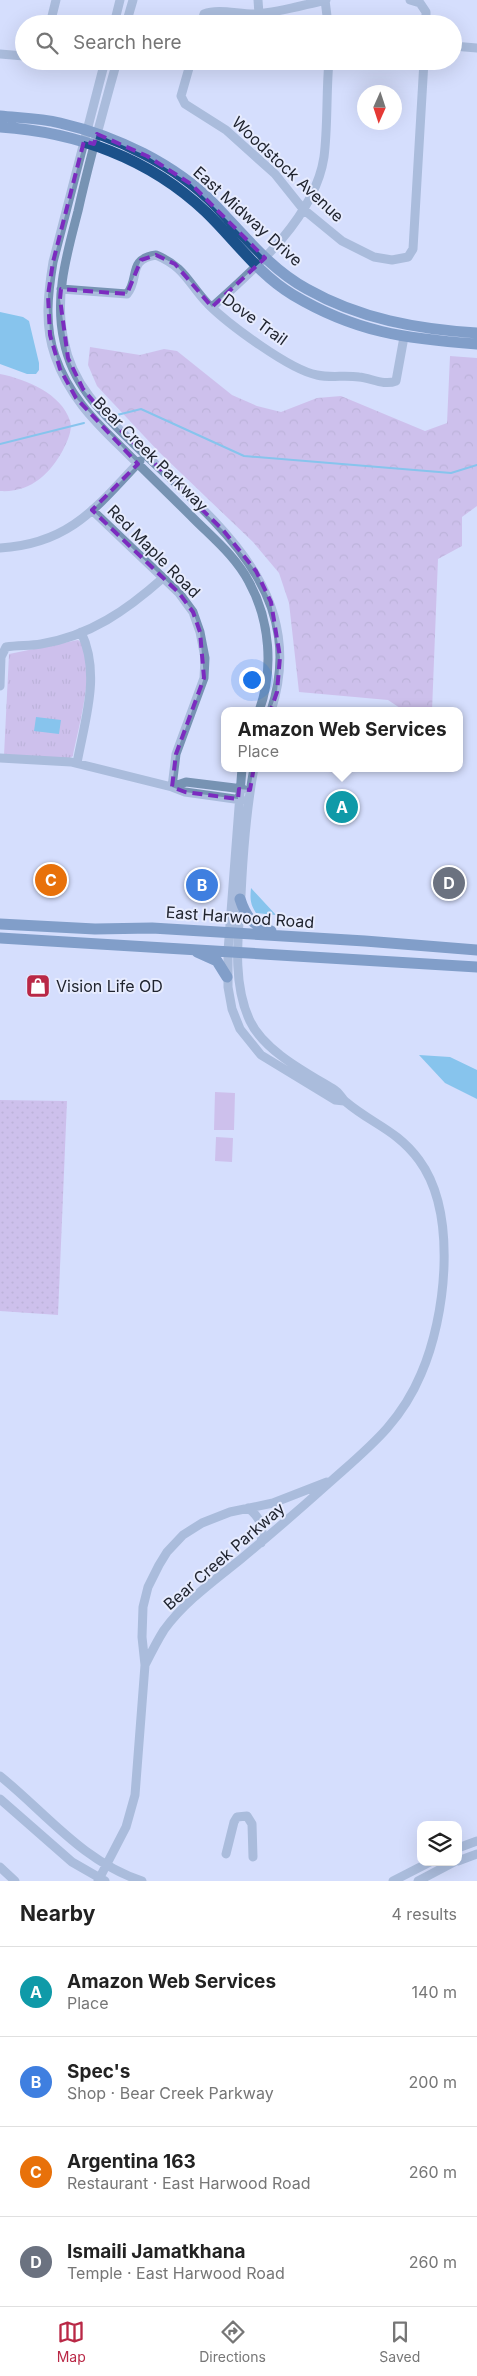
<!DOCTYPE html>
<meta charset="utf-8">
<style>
body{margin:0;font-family:Inter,sans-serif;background:#f6f6f6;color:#222}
.controls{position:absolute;right:15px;bottom:15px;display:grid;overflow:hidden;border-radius:10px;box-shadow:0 5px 20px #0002}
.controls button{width:45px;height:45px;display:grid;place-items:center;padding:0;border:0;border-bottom:1px solid #e0e0e0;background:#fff;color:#222;font:25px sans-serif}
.compass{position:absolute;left:357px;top:85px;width:45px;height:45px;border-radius:50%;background:#fff;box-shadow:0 5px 20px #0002;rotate:183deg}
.you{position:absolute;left:251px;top:679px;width:18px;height:18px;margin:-12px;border:4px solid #fff;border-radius:50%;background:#1a73e8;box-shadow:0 0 0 8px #1a73e833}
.badge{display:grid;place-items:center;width:32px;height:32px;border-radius:50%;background:#b92846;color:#fff;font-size:16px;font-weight:700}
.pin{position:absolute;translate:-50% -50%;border:2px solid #fff;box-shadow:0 1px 5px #0006}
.popup{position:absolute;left:221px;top:707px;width:242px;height:65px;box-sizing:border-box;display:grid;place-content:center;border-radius:10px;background:#fff;filter:drop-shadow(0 1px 4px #0005);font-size:16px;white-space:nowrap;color:#767676}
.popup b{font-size:19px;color:#222}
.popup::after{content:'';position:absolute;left:50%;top:100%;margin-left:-10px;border:10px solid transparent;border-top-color:#fff}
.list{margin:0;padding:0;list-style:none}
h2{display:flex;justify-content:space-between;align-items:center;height:65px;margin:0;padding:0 20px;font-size:21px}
h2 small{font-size:16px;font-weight:400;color:#767676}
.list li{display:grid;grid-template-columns:32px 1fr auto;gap:15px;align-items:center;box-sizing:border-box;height:90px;padding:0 20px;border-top:1px solid #e0e0e0}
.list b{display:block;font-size:19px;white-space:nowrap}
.list p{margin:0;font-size:16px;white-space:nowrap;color:#767676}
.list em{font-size:16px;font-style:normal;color:#767676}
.icon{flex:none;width:28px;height:28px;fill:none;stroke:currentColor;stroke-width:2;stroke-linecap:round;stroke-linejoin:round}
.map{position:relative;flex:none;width:477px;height:1881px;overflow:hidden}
.search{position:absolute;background:#fff;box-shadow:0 5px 20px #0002;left:15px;right:15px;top:15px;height:55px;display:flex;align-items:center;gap:12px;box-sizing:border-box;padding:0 18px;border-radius:28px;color:#767676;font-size:19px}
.sheet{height:425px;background:#fff}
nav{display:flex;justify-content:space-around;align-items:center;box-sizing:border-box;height:70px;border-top:1px solid #e0e0e0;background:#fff;font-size:14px;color:#767676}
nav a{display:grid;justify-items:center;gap:2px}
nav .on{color:#b92846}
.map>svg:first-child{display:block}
</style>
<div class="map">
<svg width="477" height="1881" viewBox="0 0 477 1881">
<defs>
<pattern id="grass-dots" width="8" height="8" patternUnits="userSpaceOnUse" patternTransform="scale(1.25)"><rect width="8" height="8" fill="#c49cd8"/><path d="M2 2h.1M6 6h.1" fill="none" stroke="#9f7fb0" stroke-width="1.8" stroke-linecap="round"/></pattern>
<pattern id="forest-crowns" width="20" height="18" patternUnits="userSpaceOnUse" patternTransform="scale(1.25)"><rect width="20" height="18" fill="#c49cd8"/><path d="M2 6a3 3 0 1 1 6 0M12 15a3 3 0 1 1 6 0" fill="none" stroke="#9f7fb0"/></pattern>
<pattern id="park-tufts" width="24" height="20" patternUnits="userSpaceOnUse" patternTransform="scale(1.25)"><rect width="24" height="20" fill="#c49cd8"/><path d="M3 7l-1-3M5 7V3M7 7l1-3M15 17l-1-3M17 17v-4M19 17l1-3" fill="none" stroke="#9f7fb0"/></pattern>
</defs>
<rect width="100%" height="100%" fill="#d5defd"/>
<!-- grass -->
<path fill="url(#grass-dots)" d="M0 1100 67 1101 58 1315 0 1311Z"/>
<!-- forest -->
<path fill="url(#forest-crowns)" d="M90 347 140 355 164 349 177 351 232 395 257 406 281 412 317 398 341 396 425 431 447 423 450 356 477 358V506L462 517V546L438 559 432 711H400V708L388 700 299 692 289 603 279 573 253 542 159 452 97 386 88 365Z
M0 374C26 379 62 394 70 421 73 430 67 442 63 450 50 474 30 493 0 491Z"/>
<!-- park -->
<path fill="url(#park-tufts)" d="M78 640C100 654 77 733 73 756L68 759 4 755 9 654Z"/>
<!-- garden -->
<path fill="#c49cd8" d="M215 1092 235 1093 234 1130H214Z
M216 1137 233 1138 232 1162 215 1161Z"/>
<!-- water -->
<path fill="#28a5d9" d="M0 312 23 317 29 321 39 363V370L36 374H27L0 364Z
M36 717 61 720 59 734 34 731Z
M251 888 276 915 256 913C250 904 250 898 251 888Z
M419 1055 450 1057 477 1070V1099L445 1083Z"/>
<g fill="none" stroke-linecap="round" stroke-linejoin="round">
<!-- stream -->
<path stroke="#28a5d9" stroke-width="2" d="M117 415 141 409 244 456 451 473 477 465
M0 444 84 423"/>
<!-- minor -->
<path stroke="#7793b3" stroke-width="9" d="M258 0 259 14
M325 0 328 24
M410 0 420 3 426 12V24
M50 24 56 0
M114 24 120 0
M126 24 133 0
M201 24 204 14C219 8 240 15 257 14 281 12 303 5 326 0
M453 46 477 48
M0 54 24 56
M105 61 53 262C48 293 44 325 55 356 68 394 93 420 121 447 145 471 170 495 194 519 214 539 236 557 249 582 270 620 274 670 259 711
M117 61C103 111 89 161 78 211 67 254 54 296 64 341 72 384 101 412 132 442 209 517 311 588 271 711
M191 61 181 96 185 104 226 130 275 174 303 209 342 241 374 257 392 260 408 257 413 249 424 61
M61 289 127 294C140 279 127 259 156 255 185 267 188 283 208 304 228 324 290 370 317 375 330 378 345 375 359 377 371 378 384 386 396 381L404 337
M212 307C255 269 315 217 324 157 328 126 326 93 329 61
M92 510 179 593 193 612 200 632 205 658 204 678 176 754 172 787
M0 548C69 544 96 508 140 461
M0 686 1 657 6 647C18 645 30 646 41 644 90 636 127 610 163 578
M0 758 71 762 172 787 185 792 242 800
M77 763C85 719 101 674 81 632
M242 768 228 951V987L232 1009 240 1029 261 1055 335 1100 344 1101
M172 787 186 782 243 789
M248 1508C261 1518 264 1528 261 1543
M145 1665C151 1653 157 1641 164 1630 184 1602 215 1580 241 1559 271 1534 300 1509 329 1483 368 1448 400 1424 421 1374 446 1317 458 1213 419 1160 397 1130 372 1124 346 1102 341 1098 340 1093 335 1090 307 1073 264 1051 250 1021 232 983 238 936 241 895 243 852 246 811 254 768
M0 1776C46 1813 83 1862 142 1881
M0 1799 72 1862 105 1881
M458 1848 477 1841
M226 1854 234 1822 237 1817 247 1816 252 1824 253 1857
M458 1861 477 1854
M0 1867 15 1881
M98 1881 126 1827 135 1795 145 1665 142 1637 143 1607 148 1587 159 1565 167 1552 183 1535 202 1523 230 1512 273 1503 327 1482
M393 1881 430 1862
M418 1881 454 1862"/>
<!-- major -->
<path stroke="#1b518a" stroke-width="11" d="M0 116C20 118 40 118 60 123 116 136 175 164 215 205 244 235 270 269 307 289 360 319 417 329 477 333
M0 127C76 132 149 158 206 212 235 240 258 274 293 295 355 332 406 339 477 344
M240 899C246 918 253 925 271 931
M0 924 95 929 152 928 365 941 477 950
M0 938 477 967
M197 952 217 961 227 977"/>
</g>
<!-- marked area -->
<path d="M0 0H477V1881H0ZM97 134 147 156 191 184 265 258 212 307 175 264 156 255 141 260 127 294 61 289 60 299 68 358 83 389 104 414 223 530 256 571 271 602 280 657 277 692 257 749 250 790 239 789 238 799 185 792 172 787 176 754 204 678 200 632 193 612 179 593 92 510 138 464 76 398 60 369 50 335 48 295 53 262 84 141 94 144Z" fill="#d5defd" fill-opacity=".55" fill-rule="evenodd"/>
<path fill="none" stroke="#7b2cbf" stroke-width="4" stroke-dasharray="10 6" stroke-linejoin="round" d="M97 134 147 156 191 184 265 258 212 307 175 264 156 255 141 260 127 294 61 289 60 299 68 358 83 389 104 414 223 530 256 571 271 602 280 657 277 692 257 749 250 790 239 789 238 799 185 792 172 787 176 754 204 678 200 632 193 612 179 593 92 510 138 464 76 398 60 369 50 335 48 295 53 262 84 141 94 144Z"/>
<!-- icons -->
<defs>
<symbol id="shop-square" viewBox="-11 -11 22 22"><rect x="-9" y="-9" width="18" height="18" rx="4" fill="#b92846" stroke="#e6ebfe"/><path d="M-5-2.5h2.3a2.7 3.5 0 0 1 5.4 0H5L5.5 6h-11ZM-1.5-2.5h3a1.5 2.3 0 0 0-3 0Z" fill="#fff"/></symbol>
</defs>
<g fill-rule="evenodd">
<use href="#shop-square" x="24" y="972" width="28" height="28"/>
</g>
<g text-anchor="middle" stroke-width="4" stroke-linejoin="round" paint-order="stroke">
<!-- street labels -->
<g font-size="16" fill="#20242f" stroke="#e6ebfe">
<text transform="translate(288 169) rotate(43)" y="6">Woodstock Avenue</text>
<text transform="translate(248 216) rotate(42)" y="6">East Midway Drive</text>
<text transform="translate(255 319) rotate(36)" y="6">Dove Trail</text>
<text transform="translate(151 454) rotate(45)" y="6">Bear Creek Parkway</text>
<text transform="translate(154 551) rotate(45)" y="6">Red Maple Road</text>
<text transform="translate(240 917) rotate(4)" y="6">East Harwood Road</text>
<text transform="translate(224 1556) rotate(-41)" y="6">Bear Creek Parkway</text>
</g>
<!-- poi labels -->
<g font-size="16" fill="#20242f" stroke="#e6ebfe" text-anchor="start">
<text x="56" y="992">Vision Life OD</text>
</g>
</g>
</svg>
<div class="controls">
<button><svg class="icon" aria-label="layers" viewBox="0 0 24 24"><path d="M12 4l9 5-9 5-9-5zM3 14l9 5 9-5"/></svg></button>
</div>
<svg class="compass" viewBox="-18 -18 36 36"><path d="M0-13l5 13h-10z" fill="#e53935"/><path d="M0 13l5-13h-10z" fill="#767676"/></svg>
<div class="you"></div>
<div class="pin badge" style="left:342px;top:807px;background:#0f9aa8">A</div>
<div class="popup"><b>Amazon Web Services</b>Place</div>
<div class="pin badge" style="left:202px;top:885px;background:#3f7fe0">B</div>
<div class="pin badge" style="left:51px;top:880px;background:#e8710a">C</div>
<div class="pin badge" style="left:449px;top:883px;background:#6b7280">D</div>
<div class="search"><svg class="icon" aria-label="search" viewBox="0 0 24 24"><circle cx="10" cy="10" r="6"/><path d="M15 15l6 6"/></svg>Search here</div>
</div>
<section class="sheet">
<h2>Nearby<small>4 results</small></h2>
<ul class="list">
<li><span class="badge" style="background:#0f9aa8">A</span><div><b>Amazon Web Services</b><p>Place</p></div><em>140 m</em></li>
<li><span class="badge" style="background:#3f7fe0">B</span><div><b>Spec's</b><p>Shop · Bear Creek Parkway</p></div><em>200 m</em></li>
<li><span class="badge" style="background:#e8710a">C</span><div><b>Argentina 163</b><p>Restaurant · East Harwood Road</p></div><em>260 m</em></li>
<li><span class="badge" style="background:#6b7280">D</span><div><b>Ismaili Jamatkhana</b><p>Temple · East Harwood Road</p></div><em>260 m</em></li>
</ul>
</section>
<nav>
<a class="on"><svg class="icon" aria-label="map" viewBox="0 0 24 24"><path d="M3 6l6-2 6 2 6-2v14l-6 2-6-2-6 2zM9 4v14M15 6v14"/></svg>Map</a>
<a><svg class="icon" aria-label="directions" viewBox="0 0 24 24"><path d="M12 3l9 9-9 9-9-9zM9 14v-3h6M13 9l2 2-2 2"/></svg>Directions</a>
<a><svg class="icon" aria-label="saved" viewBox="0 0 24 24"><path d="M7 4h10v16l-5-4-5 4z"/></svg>Saved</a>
</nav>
